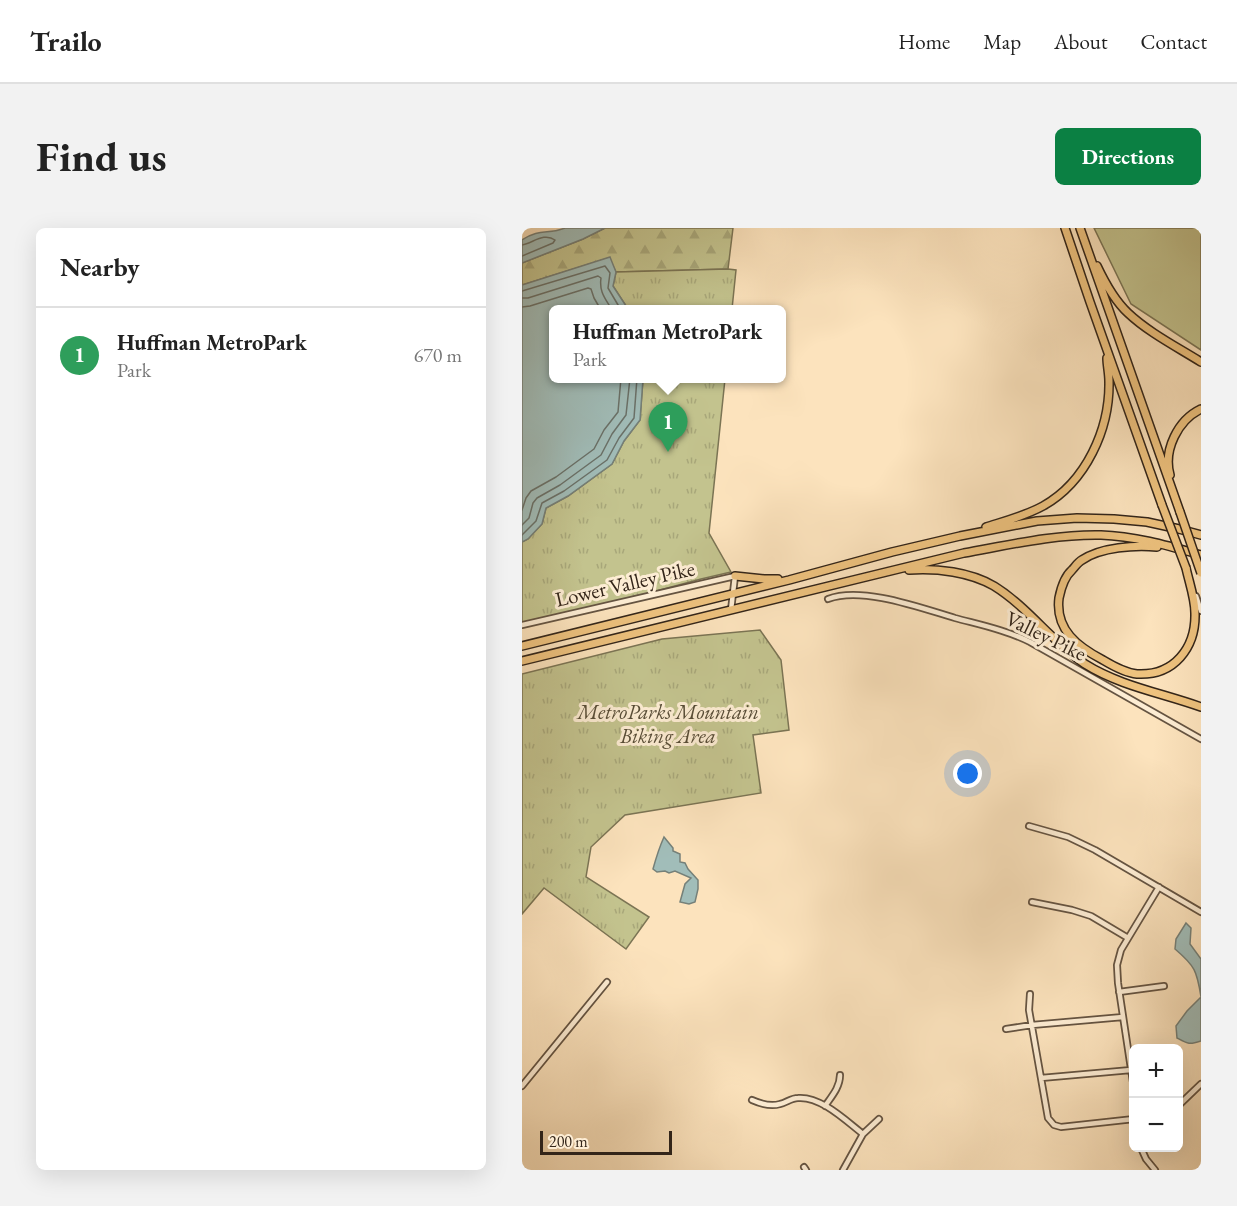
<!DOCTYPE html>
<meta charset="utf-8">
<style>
body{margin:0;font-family:"EB Garamond",serif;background:#f2f2f2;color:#222}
.controls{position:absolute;right:18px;bottom:18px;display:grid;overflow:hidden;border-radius:9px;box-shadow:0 6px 24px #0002}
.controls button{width:54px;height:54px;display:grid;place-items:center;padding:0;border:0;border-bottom:2px solid #e0e0e0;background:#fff;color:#222;font:30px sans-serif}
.scale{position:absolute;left:18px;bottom:15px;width:132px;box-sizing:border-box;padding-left:6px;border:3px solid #332519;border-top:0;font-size:16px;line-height:21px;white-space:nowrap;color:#332519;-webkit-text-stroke:4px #fdedd4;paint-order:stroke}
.you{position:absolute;left:446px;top:546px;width:21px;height:21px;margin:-15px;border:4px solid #fff;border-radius:50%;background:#1a73e8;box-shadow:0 0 0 9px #1a73e833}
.badge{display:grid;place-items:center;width:39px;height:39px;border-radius:50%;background:#0b8043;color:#fff;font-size:20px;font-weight:700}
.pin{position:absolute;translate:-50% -50px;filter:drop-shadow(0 2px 3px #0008)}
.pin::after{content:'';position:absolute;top:32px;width:21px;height:18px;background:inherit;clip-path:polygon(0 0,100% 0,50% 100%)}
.popup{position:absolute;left:27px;top:77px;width:237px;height:78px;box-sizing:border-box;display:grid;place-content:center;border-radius:9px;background:#fff;filter:drop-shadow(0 2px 4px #0005);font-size:20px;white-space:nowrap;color:#767676}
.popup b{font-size:22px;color:#222}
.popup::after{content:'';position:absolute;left:50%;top:100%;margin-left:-12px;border:12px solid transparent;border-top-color:#fff}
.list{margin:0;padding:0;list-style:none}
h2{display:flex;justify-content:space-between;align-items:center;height:78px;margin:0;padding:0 24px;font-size:26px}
h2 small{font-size:20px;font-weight:400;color:#767676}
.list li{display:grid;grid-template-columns:39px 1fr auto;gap:18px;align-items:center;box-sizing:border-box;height:96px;padding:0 24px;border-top:2px solid #e0e0e0}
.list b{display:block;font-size:22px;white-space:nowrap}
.list p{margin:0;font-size:20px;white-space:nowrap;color:#767676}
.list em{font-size:20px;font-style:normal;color:#767676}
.map{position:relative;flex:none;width:679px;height:942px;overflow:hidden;border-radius:9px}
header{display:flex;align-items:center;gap:36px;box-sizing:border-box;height:84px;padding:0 30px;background:#fff;border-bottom:2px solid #e0e0e0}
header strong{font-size:28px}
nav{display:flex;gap:33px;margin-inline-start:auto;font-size:21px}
.intro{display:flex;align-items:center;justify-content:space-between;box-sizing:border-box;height:144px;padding:0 36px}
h1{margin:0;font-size:42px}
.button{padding:15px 27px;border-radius:9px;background:#0b8043;color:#fff;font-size:21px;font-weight:700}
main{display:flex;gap:36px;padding:0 36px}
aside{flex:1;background:#fff;border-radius:9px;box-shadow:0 6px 24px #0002}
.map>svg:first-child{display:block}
</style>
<header>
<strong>Trailo</strong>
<nav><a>Home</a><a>Map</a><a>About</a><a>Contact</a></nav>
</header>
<div class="intro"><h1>Find us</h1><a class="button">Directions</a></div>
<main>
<aside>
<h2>Nearby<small></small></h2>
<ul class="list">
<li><span class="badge" style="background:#2e9e5b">1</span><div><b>Huffman MetroPark</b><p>Park</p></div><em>670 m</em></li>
</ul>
</aside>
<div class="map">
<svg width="679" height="942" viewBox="0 0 679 942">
<defs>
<pattern id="forest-firs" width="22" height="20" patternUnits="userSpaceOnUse" patternTransform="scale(1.5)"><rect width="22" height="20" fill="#c3c38e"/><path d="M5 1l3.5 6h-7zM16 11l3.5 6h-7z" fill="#a8a77a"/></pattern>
<pattern id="park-tufts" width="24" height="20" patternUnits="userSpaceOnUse" patternTransform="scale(1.5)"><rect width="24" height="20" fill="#c3c38e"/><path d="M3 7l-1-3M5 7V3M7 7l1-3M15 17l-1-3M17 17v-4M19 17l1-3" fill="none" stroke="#a8a77a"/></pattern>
</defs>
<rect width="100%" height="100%" fill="#fce3bd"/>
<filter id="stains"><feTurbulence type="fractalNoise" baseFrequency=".00333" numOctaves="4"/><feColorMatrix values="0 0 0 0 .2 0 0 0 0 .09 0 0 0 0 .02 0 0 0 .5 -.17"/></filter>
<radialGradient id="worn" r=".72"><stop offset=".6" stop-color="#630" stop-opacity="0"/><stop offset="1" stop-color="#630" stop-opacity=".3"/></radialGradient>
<!-- grass -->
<path fill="#c3c38e" stroke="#7b7454" stroke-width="1.5" d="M572 0H679V122L609 76Z"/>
<!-- forest -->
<path fill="url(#forest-firs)" stroke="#7b7454" stroke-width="1.5" d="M83 0H211L206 41 94 44 87 30 0 57V35L61 11Z"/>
<!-- park -->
<path fill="url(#park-tufts)" stroke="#7b7454" stroke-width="1.5" d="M206 41 214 42 210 81H106L91 58 94 44Z
M121 151H203L187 305 209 344 179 351 0 399V314L6 311 20 296 24 280 46 268 90 236 102 213 118 192Z
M238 402 259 432 267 502 231 507 239 565 103 587 69 619 64 649 127 689 104 721 22 660 0 686V446L140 411Z"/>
<!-- water -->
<path fill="#a1bdb9" stroke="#758079" stroke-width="1.5" d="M43 0H83L61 11 0 35V12C18 0 26 7 43 0Z
M88 29 94 44 91 58 106 81 32 82V150L121 151 118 192 102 213 90 236 46 268 24 280 20 296 6 311 0 314V57Z
M142 609 151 620V623L158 626V634L163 635 166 641 176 652V661L173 674 167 676 158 674 163 656 169 650 153 643 147 645 143 643 135 644 131 641C134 630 137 620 142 609Z
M664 695 669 700 668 716 679 731V813C667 817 666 816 655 810L654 798 665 783 679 769C675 743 673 738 653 721L654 711Z"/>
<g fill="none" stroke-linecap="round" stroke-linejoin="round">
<!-- shore -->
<path stroke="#6a7169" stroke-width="1.5" d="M0 17C11 15 22 4 33 12L31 15 0 28
M0 63 83 38 88 45 86 60 99 82
M0 70H6L76 48 79 50C77 64 83 70 90 82
M0 79 8 78 66 60 69 61 72 70 79 82
M0 282 4 270 9 263 34 249 72 221 82 202 96 184 99 150
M0 297 7 290 11 275 15 270 38 257 79 227 90 206 104 187 108 150
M0 307 14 293 20 275 42 263 85 232 97 210 112 190 115 150"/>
<defs>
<path id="minor" d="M674 368 679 383
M306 371C340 358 399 380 433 390 459 397 484 402 508 414L679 511
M0 397 213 348 209 382
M507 598 546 609 573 622 679 684
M510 674 550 682 569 688 606 710
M597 764 642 758
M508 766 507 782 526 890 532 897 539 899 612 891
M484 801 510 797 601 789
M519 850 609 842
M0 858 85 754
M612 861 596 755 595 737 599 722 637 659
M230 872C239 876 248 879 258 876 264 875 269 870 276 870 299 868 324 893 341 906
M303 878C310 868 318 859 318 847
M656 878 679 856
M619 920 624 931 633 942
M282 939 284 942
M321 942 341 906 357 891"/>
<path id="highway" d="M543 0 568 74 640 277
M558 0 658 284
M575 38C583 55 592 72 606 85 626 104 655 119 679 134
M648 247C641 222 656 192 679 181
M464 299C483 293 503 288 521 278 564 254 588 201 587 153 587 145 585 137 585 130
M635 319C613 317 579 319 560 332 556 334 553 339 550 342 542 349 539 360 537 370 533 402 556 419 581 432 591 438 604 445 615 446 652 448 674 420 673 385 673 370 667 354 664 340
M387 342C415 340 448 344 472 358 506 379 530 414 563 436 598 458 640 465 679 479
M213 348 242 351H256
M0 418 267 352 370 324 438 308 515 293 555 290 592 291 625 294 657 301 679 307
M0 433 442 325C487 317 533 306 579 307 613 308 647 318 679 327"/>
</defs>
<!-- minor casing -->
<use href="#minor" stroke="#655442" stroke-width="8"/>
<!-- highway casing -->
<use href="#highway" stroke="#332519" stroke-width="10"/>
<!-- minor -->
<use href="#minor" stroke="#fdedd4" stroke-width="4.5"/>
<!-- highway -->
<use href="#highway" stroke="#eec27e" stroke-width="7"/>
<defs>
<path id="highway-bridge" d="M640 277 664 340
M658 284 679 345"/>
</defs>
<!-- highway-bridge casing -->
<use href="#highway-bridge" stroke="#332519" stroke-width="10" stroke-linecap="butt"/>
<!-- highway-bridge -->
<use href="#highway-bridge" stroke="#eec27e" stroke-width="7"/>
</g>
<g text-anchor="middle" stroke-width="6" stroke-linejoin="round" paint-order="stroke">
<!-- street labels -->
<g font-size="21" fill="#332519" stroke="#fdedd4">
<text transform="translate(103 356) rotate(-13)" y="7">Lower Valley Pike</text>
<text transform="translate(524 408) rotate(26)" y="7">Valley Pike</text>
</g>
<!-- park labels -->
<g font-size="21" font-style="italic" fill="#574c36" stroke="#fdedd4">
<text x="146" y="491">MetroParks Mountain<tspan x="146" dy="24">Biking Area</tspan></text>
</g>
</g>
<rect width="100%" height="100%" filter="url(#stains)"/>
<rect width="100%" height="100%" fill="url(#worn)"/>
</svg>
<div class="controls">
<button>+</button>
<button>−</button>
</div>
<div class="scale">200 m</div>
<div class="you"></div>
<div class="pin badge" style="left:146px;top:224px;background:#2e9e5b">1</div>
<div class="popup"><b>Huffman MetroPark</b>Park</div>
</div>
</main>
